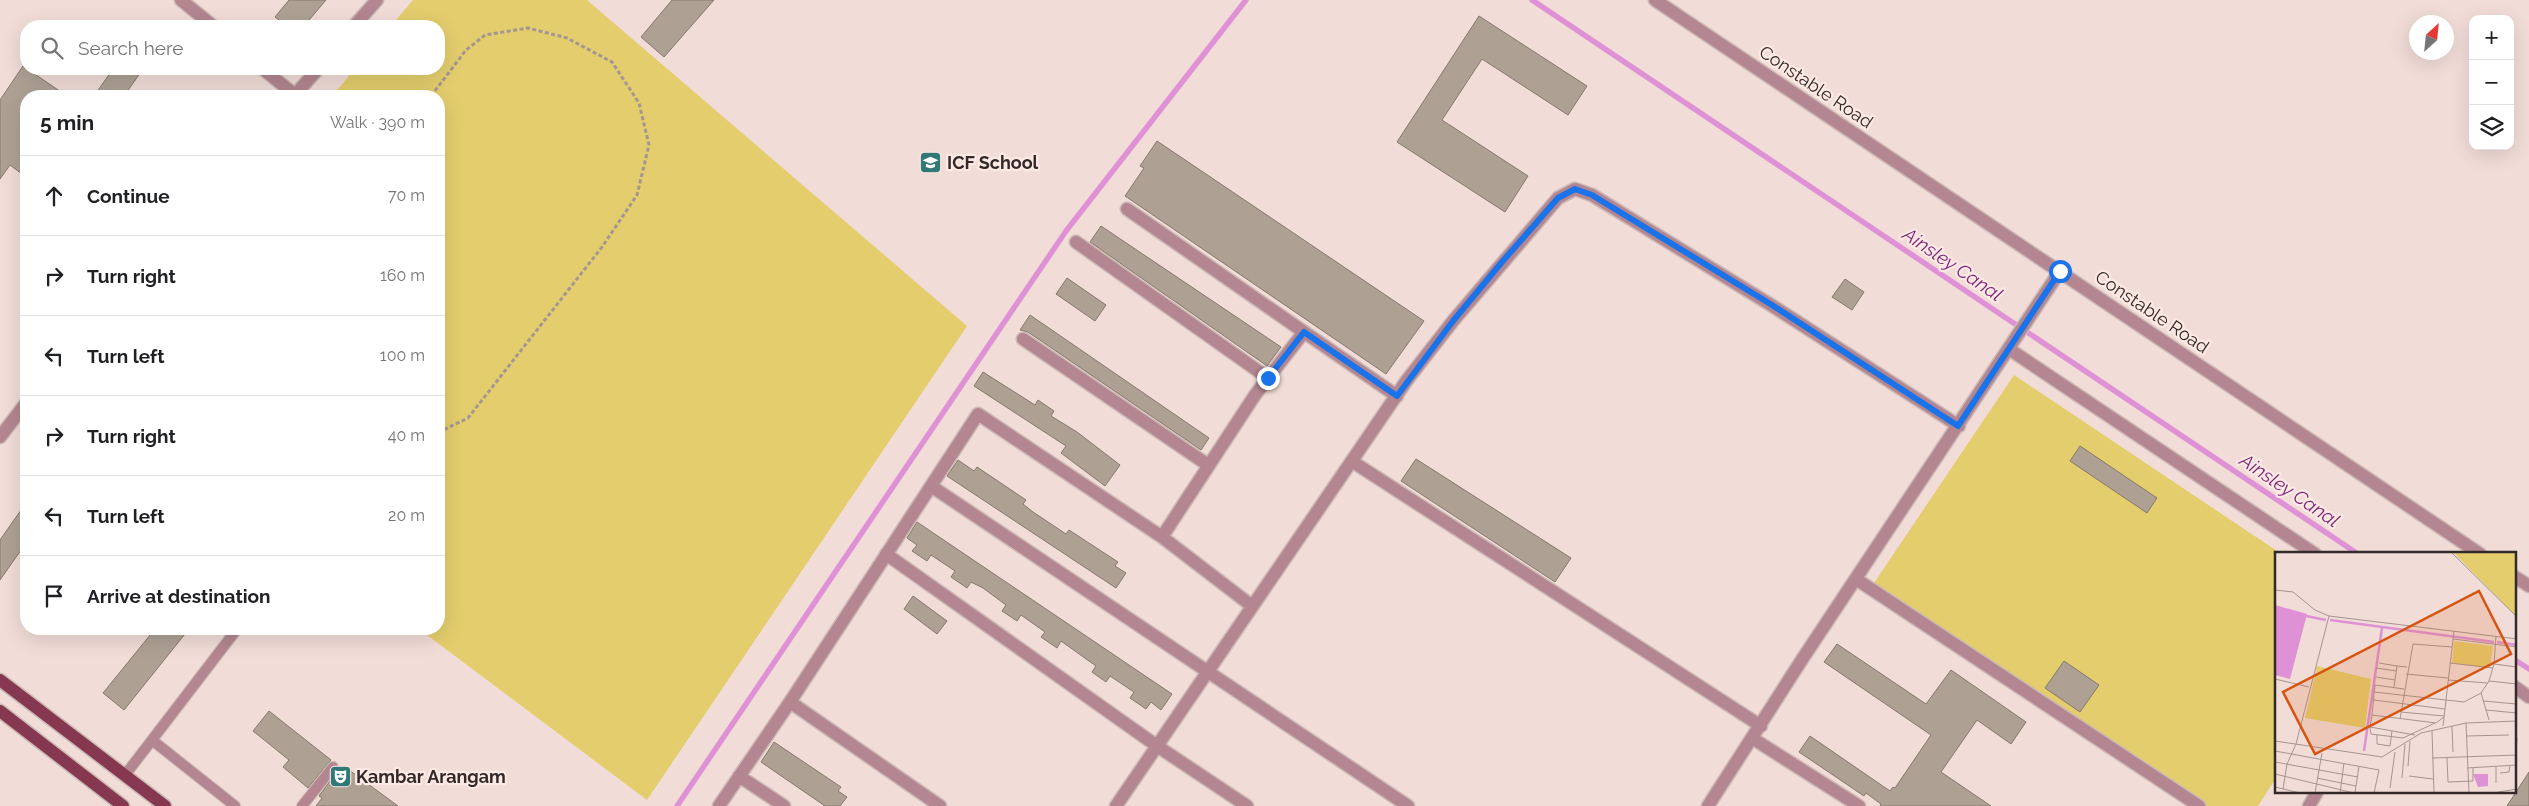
<!DOCTYPE html>
<meta charset="utf-8">
<style>
body{margin:0;font-family:Raleway,sans-serif;background:#f2f2f2;color:#202124}
.controls{position:absolute;right:15px;top:15px;display:grid;overflow:hidden;border-radius:10px;box-shadow:0 5px 20px #0002}
.controls button{width:45px;height:45px;display:grid;place-items:center;padding:0;border:0;border-bottom:1px solid #e0e0e0;background:#fff;color:#202124;font:25px sans-serif}
.compass{position:absolute;left:2409px;top:15px;width:45px;height:45px;border-radius:50%;background:#fff;box-shadow:0 5px 20px #0002;rotate:27deg}
.stop{position:absolute;width:15px;height:15px;margin:-11px;border:4px solid #1a73e8;border-radius:50%;background:#fff}
.stop.end{background:#1a73e8;border-color:#fff;box-shadow:0 1px 5px #0008}
.list{margin:0;padding:0;list-style:none}
h2{display:flex;justify-content:space-between;align-items:center;height:65px;margin:0;padding:0 20px;font-size:21px}
h2 small{font-size:16px;font-weight:400;color:#757577}
.list li{display:grid;grid-template-columns:32px 1fr auto;gap:15px;align-items:center;box-sizing:border-box;height:80px;padding:0 20px;border-top:1px solid #e0e0e0}
.list b{display:block;font-size:19px;white-space:nowrap}
.list em{font-size:16px;font-style:normal;color:#757577}
.icon{flex:none;width:28px;height:28px;fill:none;stroke:currentColor;stroke-width:2;stroke-linecap:round;stroke-linejoin:round}
.map{position:relative;flex:none;width:2529px;height:806px;overflow:hidden}
.search{position:absolute;background:#fff;box-shadow:0 5px 20px #0002;left:20px;top:20px;width:425px;height:55px;display:flex;align-items:center;gap:12px;box-sizing:border-box;padding:0 18px;border-radius:20px;color:#757577;font-size:19px}
.panel{position:absolute;background:#fff;box-shadow:0 5px 20px #0002;left:20px;top:90px;width:425px;height:545px;border-radius:20px}
.map>svg:first-child{display:block}
</style>
<div class="map">
<svg width="2529" height="806" viewBox="0 0 2529 806">
<rect width="100%" height="100%" fill="#f1dcd7"/>
<!-- green -->
<path fill="#e3cd6d" d="M413 0H587L967 326 647 800 419 629H439V96H332L355 69H439V26H391Z
M2014 375 2280 553 2276 554V778L2258 806H2193L1870 589Z"/>
<g fill="none" stroke-linecap="round" stroke-linejoin="round">
<!-- stream -->
<path stroke="#df91d5" stroke-width="5.5" d="M1532 0 2358 554
M2515 660 2529 669
M677 806 1066 231 1246 0"/>
</g>
<!-- building -->
<path fill="#aea194" stroke="#85786c" d="M289 0H326L304 26H286L275 17Z
M672 0H714L664 57 641 37Z
M1479 16 1587 86 1568 115 1482 59 1442 120 1528 176 1505 212 1397 142Z
M23 66 67 96H26V177L10 165 0 179V100Z
M113 69H143L124 96H94Z
M1157 141 1424 321 1386 374 1125 196 1144 168 1140 166Z
M1101 226 1281 347 1267 366 1090 242Z
M1067 278 1106 305 1095 321 1056 294Z
M1845 279 1864 292 1852 310 1832 297Z
M1030 315 1209 438 1201 450 1028 332 1020 330Z
M983 372 1035 405 1038 400 1054 411 1051 416 1077 432 1120 465 1105 486 1061 453 1066 446 974 386Z
M2080 446 2157 498 2147 513 2070 461Z
M1416 459 1571 558 1555 582 1401 481Z
M958 460 974 471 977 467 1026 500 1023 504 1033 512 1066 534 1069 530 1118 562 1115 566 1126 573 1116 588 947 476Z
M26 503V543L0 580V540Z
M917 522 1172 694 1161 710 1151 702 1146 709 1130 698 1134 692 1110 676 1106 682 1092 672 1096 666 1061 641 1057 648 1041 637 1045 632 1021 615 1017 621 1002 611 1006 605 983 588 971 582 967 588 951 577 955 571 931 555 927 561 912 551 917 545 907 538Z
M913 596 947 621 937 634 904 609Z
M155 629H189L124 710 103 693Z
M1837 644 1926 704 1951 670 2026 722 2011 744 1977 720 1941 772 1991 806H1880L1881 804 1866 793 1864 796 1799 752 1810 736 1890 791 1893 787 1895 788 1931 735 1824 662Z
M2064 661 2099 685 2080 712 2045 688Z
M269 711 331 760 308 788 283 767 289 760 253 731Z
M774 742 841 787 838 791 847 797 840 806H825L761 762Z
M340 767 343 770 345 767 398 806H316L322 798 319 796Z
M2529 772V806H2507Z"/>
<g fill="none" stroke-linecap="round" stroke-linejoin="round">
<defs>
<path id="service" d="M125 775 152 740
M235 806 152 740 237 629
M302 806 333 767"/>
<path id="minor" d="M181 0 213 26
M263 69 295 95
M1127 209 1304 332
M1076 242 1268 378
M1023 339 1208 465
M2009 349 2315 554
M1353 462 1761 726
M931 486 1408 806
M1162 537 1255 395 1304 332 1397 396
M886 554 1157 746 1247 806
M1856 579 2199 806
M2515 687 2529 697
M790 702 978 414 1162 537 1252 606
M1752 738 1859 806
M739 776 784 806
M719 806 790 702 940 806
M1116 806 1407 380 1453 321 1558 198 1575 189 1592 195 1771 305 1959 426
M1708 806 1803 658 2060 271
M2309 806 2317 792"/>
<path id="tertiary" d="M1655 0 2480 554
M354 26 377 0
M294 96 318 69
M0 437 26 403
M2515 577 2529 586"/>
<path id="primary" d="M0 680 165 806
M0 711 123 806"/>
</defs>
<!-- service casing -->
<use href="#service" stroke="#cbb8b4" stroke-width="12"/>
<!-- minor casing -->
<use href="#minor" stroke="#cbb8b4" stroke-width="15"/>
<!-- tertiary casing -->
<use href="#tertiary" stroke="#cbb8b4" stroke-width="15"/>
<!-- primary casing -->
<use href="#primary" stroke="#cbb8b4" stroke-width="15"/>
<!-- path -->
<path stroke="#a69692" stroke-width="3" stroke-dasharray="4 2.5" stroke-linecap="butt" d="M431 96 466 50 485 35 528 28 567 38 612 62 639 103 649 145 637 195 602 247 468 418 439 432"/>
<!-- service -->
<use href="#service" stroke="#b38691" stroke-width="10"/>
<!-- minor -->
<use href="#minor" stroke="#b38691" stroke-width="12"/>
<!-- tertiary -->
<use href="#tertiary" stroke="#b38691" stroke-width="12"/>
<!-- primary -->
<use href="#primary" stroke="#853850" stroke-width="12"/>
</g>
<g fill="none" stroke-linecap="round" stroke-linejoin="round">
<!-- route -->
<path stroke="#1a73e8" stroke-width="6" d="M1268 378 1304 332 1397 396 1453 321 1502 262 1558 198 1575 189 1592 195 1772 305 1958 426 2060 271"/>
</g>
<!-- icons -->
<defs>
<symbol id="school-square" viewBox="-11 -11 22 22"><rect x="-9" y="-9" width="18" height="18" rx="4" fill="#307976" stroke="#fee9e4"/><path d="M0-5L7-2L0 1L-7-2ZM-4 1L0 2.5L4 1V4Q0 6-4 4Z" fill="#fff"/></symbol>
<symbol id="theatre-square" viewBox="-11 -11 22 22"><rect x="-9" y="-9" width="18" height="18" rx="4" fill="#307976" stroke="#fee9e4"/><path d="M-5-5.5Q0-4 5-5.5V0Q5 5 0 6Q-5 5-5 0ZM-3.3-2.5H-1v1.5H-3.3ZM1-2.5H3.3v1.5H1ZM-2.8 1Q0 5.5 2.8 1Z" fill="#fff"/></symbol>
</defs>
<g fill-rule="evenodd">
<use href="#school-square" x="918" y="150" width="25" height="25"/>
<use href="#theatre-square" x="328" y="764" width="25" height="25"/>
</g>
<g text-anchor="middle" stroke-width="4.5" stroke-linejoin="round" paint-order="stroke">
<!-- street labels -->
<g font-size="18" fill="#322a28" stroke="#fee9e4">
<text transform="translate(1816 87) rotate(34)" y="6">Constable Road</text>
<text transform="translate(2152 312) rotate(34)" y="6">Constable Road</text>
</g>
<!-- poi labels -->
<g font-size="18" font-weight="bold" fill="#322a28" stroke="#fee9e4" text-anchor="start">
<text x="947" y="169">ICF School</text>
<text x="356" y="783">Kambar Arangam</text>
</g>
<!-- water labels -->
<g font-size="19" font-style="italic" fill="#7f2578" stroke="#fee9e4">
<text transform="translate(1953 264) rotate(34)" y="7">Ainsley Canal</text>
<text transform="translate(2290 490) rotate(34)" y="7">Ainsley Canal</text>
</g>
</g>
<!-- overview -->
<g transform="translate(2275 552)">
<rect width="241" height="241" fill="#f1dcd7"/>
<path d="M179 1H241V64ZM179 89 218 94 215 116 177 111ZM42 114 96 127 90 176 30 166Z" fill="#e3cd6d"/>
<path d="M0 53 32 62 15 127 0 123ZM198 222H213V234L203 235Z" fill="#df91d5"/>
<path fill="none" stroke="#df91d5" stroke-width="2.5" d="M31 64 51 68M55 68 219 90M222 90 242 93M89 199 107 76"/>
<path fill="none" stroke="#a59591" stroke-width="1" d="M177 1 242 65M0 38 18 40 40 58 54 64 242 87M178 87 242 95M104 111 122 114M175 111 218 116M219 112 242 115M101 116 121 119M131 122 173 126M101 125 120 128M0 127 34 135M173 128 212 131M214 129 242 132M119 135 122 114 132 115M99 140 189 150 206 141M99 148 170 157M208 149 242 152M211 158 242 161M126 160 169 164M97 163 100 133 129 137M125 167 138 92 177 95M214 168 206 141 214 129 219 112 221 84M191 171 194 241M168 174 179 79M177 174 178 200M95 175 96 182 128 186 160 171M157 179 159 241M102 183V192L115 194 117 179M140 183 95 175 97 163 161 171 169 165M191 184 234 183M0 189 107 205 146 181 191 171 242 169M0 199 104 218 99 241M241 203 242 186M157 206 242 203M172 206 173 230 198 229V216M0 210 83 225M133 214 135 189M221 215V231M192 216 242 213M225 221 234 220 235 214M0 222 79 241M134 224 158 227M42 226 81 234M127 226 130 192M0 235 25 241M115 236 120 200M8 237 12 212 21 192 54 64M40 241 47 201M65 241 69 211M80 241 84 214M218 241 242 237"/>
<path fill="#d6540f" fill-opacity="0.15" stroke="#d6540f" stroke-width="2.5" d="M204 39 236 102 40 202 8 140Z"/>
<rect width="241" height="241" fill="none" stroke="#322a28" stroke-width="2.5"/>
</g>
</svg>
<div class="controls">
<button>+</button>
<button>−</button>
<button><svg class="icon" aria-label="layers" viewBox="0 0 24 24"><path d="M12 4l9 5-9 5-9-5zM3 14l9 5 9-5"/></svg></button>
</div>
<svg class="compass" viewBox="-18 -18 36 36"><path d="M0-13l5 13h-10z" fill="#e53935"/><path d="M0 13l5-13h-10z" fill="#757577"/></svg>
<div class="stop" style="left:2060px;top:271px"></div>
<div class="stop end" style="left:1268px;top:378px"></div>
<div class="search"><svg class="icon" aria-label="search" viewBox="0 0 24 24"><circle cx="10" cy="10" r="6"/><path d="M15 15l6 6"/></svg>Search here</div>
<section class="panel">
<h2>5 min<small>Walk · 390 m</small></h2>
<ul class="list">
<li><svg class="icon" aria-label="ahead" viewBox="0 0 24 24"><path d="M12 20V5M6 11l6-6 6 6"/></svg><div><b>Continue</b></div><em>70 m</em></li>
<li><svg class="icon" aria-label="right" viewBox="0 0 24 24"><path d="M7 20v-9h11M14 6l5 5-5 5"/></svg><div><b>Turn right</b></div><em>160 m</em></li>
<li><svg class="icon" aria-label="left" viewBox="0 0 24 24"><path d="M17 20v-9H6M10 6l-5 5 5 5"/></svg><div><b>Turn left</b></div><em>100 m</em></li>
<li><svg class="icon" aria-label="right" viewBox="0 0 24 24"><path d="M7 20v-9h11M14 6l5 5-5 5"/></svg><div><b>Turn right</b></div><em>40 m</em></li>
<li><svg class="icon" aria-label="left" viewBox="0 0 24 24"><path d="M17 20v-9H6M10 6l-5 5 5 5"/></svg><div><b>Turn left</b></div><em>20 m</em></li>
<li><svg class="icon" aria-label="arrive" viewBox="0 0 24 24"><path d="M6 21V4h12l-3 4 3 4H6"/></svg><div><b>Arrive at destination</b></div></li>
</ul>
</section>
</div>
